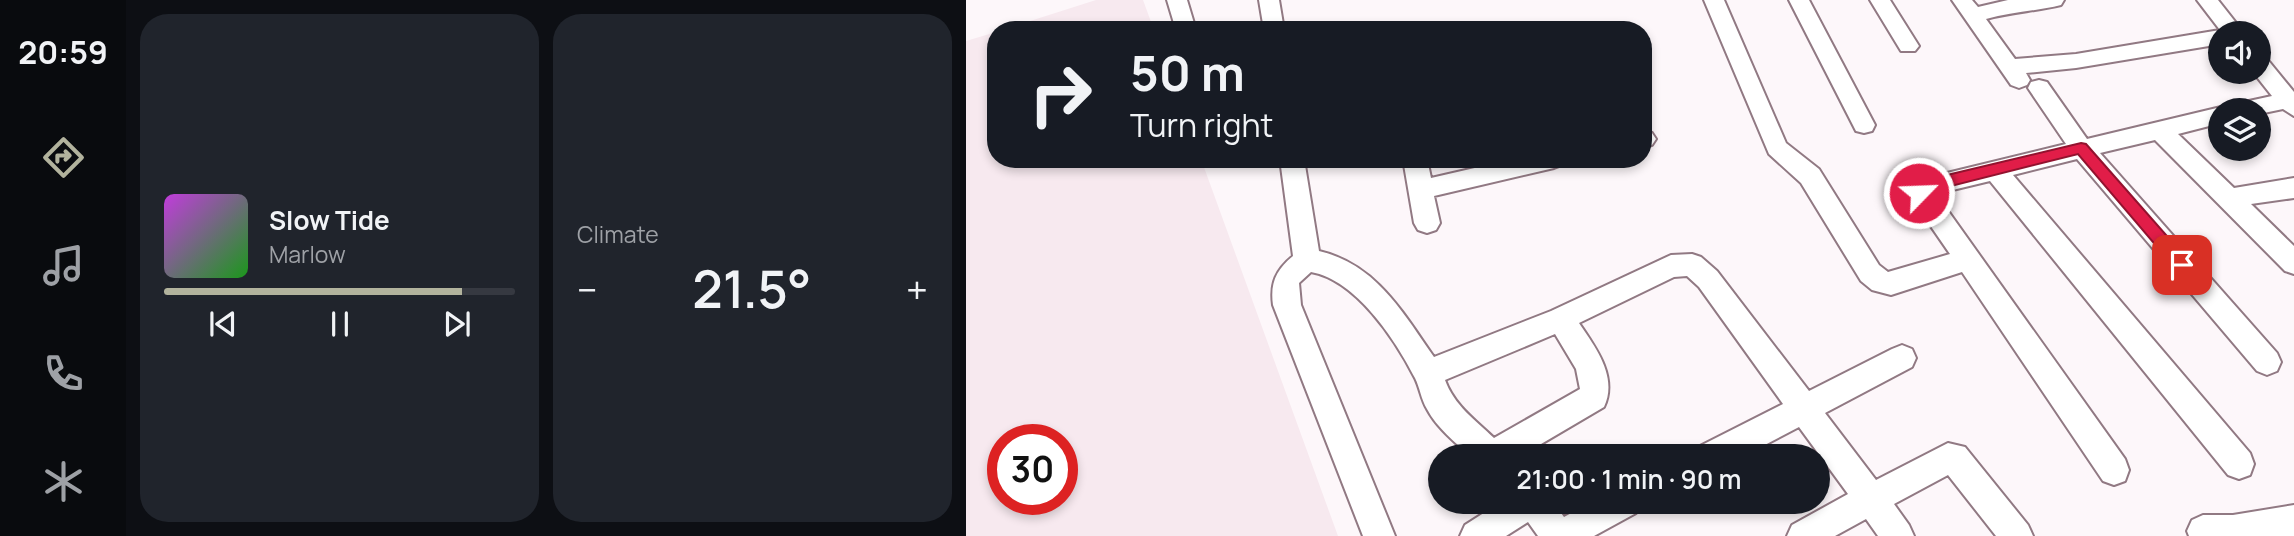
<!DOCTYPE html>
<meta charset="utf-8">
<style>
body{margin:0;font-family:Manrope,sans-serif;background:#20242c;color:#f1f3f6;height:100vh;display:flex;flex-direction:column;font-size:26px;white-space:nowrap}
*{box-sizing:border-box;margin:0}
p{font-size:23px;color:#9ea1a6}
.icon{flex:none;width:38px;height:38px;fill:none;stroke:currentColor;stroke-width:2;stroke-linecap:round;stroke-linejoin:round}
.map{position:relative;flex:1;overflow:hidden}
.sheet{display:flex;flex-direction:column;gap:14px;padding:14px;background:#0d0f14;width:840px}
.sheet>*{flex:none}
.guide{position:absolute;left:21px;top:21px;width:665px;height:147px;border-radius:28px;box-shadow:0 4px 10px #0003;background:#171b24;color:#f1f3f6;overflow:hidden}
.tools{position:absolute;left:1242px;top:21px;display:grid;gap:14px}
.tools a{display:grid;place-items:center;width:63px;height:63px;border-radius:50%;background:#171b24;box-shadow:0 4px 10px #0003;font-size:35px}
.speed{position:absolute;left:21px;top:424px;display:flex;gap:14px;font-size:35px;font-weight:700;text-align:center}
.speed>*{display:grid;place-content:center;width:91px;height:91px;border-radius:50%;background:#171b24;box-shadow:0 4px 10px #0003;line-height:1}
.speed .limit{border:10px solid #d22;background:#fff;color:#111}
.pin{position:absolute;display:grid;place-items:center;width:60px;height:60px;color:#fff;margin:-30px;border-radius:14px;box-shadow:0 4px 10px #0006}
.me{position:absolute;width:77px;margin:-38px;rotate:66deg;stroke-linejoin:round;filter:drop-shadow(0 0 5px #0008)}
.turn{display:flex;align-items:center;gap:24px;height:147px;padding:0 28px;font-size:32px}
.turn .icon{width:91px;height:91px;stroke-width:2.5}
.turn b{display:block;font-size:49px;line-height:60px}
.big{font-size:52px;font-weight:600;line-height:1.1}
.sheet .card{flex:1;display:flex;flex-direction:column;justify-content:center;gap:10px;min-width:0;padding:0 24px;border-radius:28px;background:#20242c}
.song{display:flex;align-items:center;gap:21px}
.cover{width:84px;height:84px;border-radius:10px;background:linear-gradient(135deg,hsl(290 70% 55%),hsl(120 70% 35%))}
.played{height:7px;border-radius:4px;background:linear-gradient(90deg,#b2b39d 85%,#363941 85%)}
.keys{display:flex;justify-content:space-around;direction:ltr}
.heat{display:flex;justify-content:space-between;align-items:center;font-size:38px;direction:ltr}
.sheet .tiles{flex:1;display:grid;gap:14px;grid-template-columns:repeat(2,1fr)}
.trip{position:absolute;left:462px;top:444px;width:402px;height:70px;border-radius:35px;background:#171b24;box-shadow:0 4px 10px #0003;font-weight:600;line-height:70px;text-align:center}
main{display:flex;flex:1;min-height:0}
.tab-bar{display:flex;flex-direction:column;width:126px;justify-content:space-around;align-items:center;background:#090b0e;color:#9ea1a6}
.tab-bar .icon{width:49px;height:49px}
.tab-bar .selected{color:#b2b39d}
.tab-bar b{font-size:32px;color:#f1f3f6}
.map>svg:first-child{display:block}
.built{fill:#f7e9ef;fill-rule:evenodd}
.lines{fill:none;stroke-linecap:round;stroke-linejoin:round}
.minor-casing{stroke:#917983;stroke-width:4}
.minor{fill:#fff;fill-rule:evenodd}
.route{fill:#e11d48;stroke:#92132f;stroke-width:2}
</style>
<main>
<nav class="tab-bar">
<b>20:59</b>
<svg class="icon selected" aria-label="directions" viewBox="0 0 24 24"><path d="M12 3l9 9-9 9-9-9zM9 14v-3h6M13 9l2 2-2 2"/></svg>
<svg class="icon" aria-label="music" viewBox="0 0 24 24"><path d="M9 18V5l10-2v13"/><circle cx="6" cy="18" r="3"/><circle cx="16" cy="16" r="3"/></svg>
<svg class="icon" aria-label="phone" viewBox="0 0 24 24"><path d="M5 4h4l2 5-3 2q2 4 5 5l2-3 5 2v4C11 20 4 13 5 4z"/></svg>
<svg class="icon" aria-label="climate" viewBox="0 0 24 24"><path d="M12 3v18M4 7l16 10M4 17L20 7"/></svg>
</nav>
<section class="sheet">
<div class="tiles">
<div class="card">
<div class="song"><i class="cover"></i><div><b>Slow Tide</b><p>Marlow</p></div></div>
<div class="played"></div>
<div class="keys"><svg class="icon" aria-label="previous" viewBox="0 0 24 24"><path d="M18 5L8 12l10 7zM5 5v14"/></svg><svg class="icon" aria-label="pause" viewBox="0 0 24 24"><path d="M8 5v14M16 5v14"/></svg><svg class="icon" aria-label="next" viewBox="0 0 24 24"><path d="M6 5l10 7-10 7zM19 5v14"/></svg></div>
</div>
<div class="card"><p>Climate</p>
<div class="heat"><a>−</a><b class="big">21.5°</b><a>+</a></div>
</div>
</div>
</section>
<div class="map">
<svg width="1328" height="536" viewBox="0 0 1328 536">
<rect width="100%" height="100%" fill="#fdf7fa"/>
<path class="built" d="M130 0H177L188 30H36Z
M30 32V159H235L372 536H0V41ZM37 439H96V499H37Z"/>
<g class="lines">
<g class="minor-casing">
<path id="minor" d="M201 0H221L230 30H210Z
M293 0H313L318 30H298Z
M738 0H758L820 143 853 169 913 265 922 272 984 254 944 196 941 189 944 182 1100 144 1062 88 1065 82 1073 80 1081 82 1121 139 1255 107 1263 109 1255 110V123L1212 134 1268 188 1328 178V198L1285 204 1328 246V274L1319 271 1189 140 1134 153 1311 353 1315 362 1311 371 1301 375 1291 371 1111 159 1047 175 1284 453 1288 464 1284 475 1273 479 1262 475 1024 181 970 194 1159 459 1163 470 1159 481 1148 485 1137 481 996 272 925 295 906 290 895 281 835 183 803 154Z
M823 0H843L909 125 906 131 898 133 890 131Z
M904 0H924L953 46 949 51H935Z
M986 0H1006L1012 7 1042 0H1098L1095 5C1071 11 1045 12 1020 19L1049 59 1110 54 1254 30 1231 0H1252L1278 33H1255V44L1110 68 1060 73 1064 80 1061 85 1053 88 1045 85Z
M1293 57 1301 59 1328 92V116L1317 109 1293 114V110H1266L1269 104 1306 96 1287 72H1293Z
M677 130 686 133 690 139 686 145 678 148Z
M314 159H338L353 251C410 264 437 313 468 357L585 311 705 255 726 254 735 257 751 271 843 391 926 349 936 345 946 349 950 358 946 367 859 413 910 480 982 443 999 447 1062 525 1067 536H1030L982 475 928 504 943 525 948 536H912L900 519 869 536H821L826 525 882 494 833 427 776 457H730L734 446 817 404 733 287 721 276 708 277 613 323C630 348 652 377 638 407L553 457H505C489 442 471 428 461 409 455 399 454 388 449 378 429 339 390 280 345 272L333 283 335 305 429 536H397L307 305C304 283 310 270 327 256ZM589 334 610 369 614 389 528 438C509 420 488 405 479 380Z
M437 159H461L465 178 548 159H600L596 165 588 168 468 196 474 223 470 230 461 233 452 230 448 223Z
M535 502H587L598 517 626 502H675L670 513 628 536H572L562 522 540 536H494L499 525Z
M1328 505V536H1223L1221 531 1226 520 1237 515H1267Z"/>
</g>
<use href="#minor" class="minor"/>
</g>
<path class="route" d="M1115 143 1120 144 1222 260 1224 265 1222 269H1210L1112 154 961 192 958 197 953 199 946 193 948 185 956 181Z"/>
</svg>
<div class="tools">
<a><svg class="icon" aria-label="sound" viewBox="0 0 24 24"><path d="M4 9h4l5-4v14l-5-4H4zM17 9q2 3 0 6"/></svg></a>
<a><svg class="icon" aria-label="layers" viewBox="0 0 24 24"><path d="M12 4l9 5-9 5-9-5zM3 14l9 5 9-5"/></svg></a>
</div>
<div class="speed"><div class="limit">30</div></div>
<div class="pin" style="left:1216px;top:265px;background:#d93025"><svg class="icon" aria-label="arrive" viewBox="0 0 24 24"><path d="M6 21V4h12l-3 4 3 4H6"/></svg></div>
<svg class="me" style="left:953px;top:193px" viewBox="-20 -20 40 40"><circle r="17" fill="#e11d48" stroke="#fff" stroke-width="3"/><path d="M0-11L8 9 0 5-8 9z" fill="#fff"/></svg>
<div class="trip">21:00 · 1 min · 90 m</div>
<div class="guide">
<div class="turn"><svg class="icon" aria-label="right" viewBox="0 0 24 24"><path d="M7 20v-9h11M14 6l5 5-5 5"/></svg><div><b>50 m</b>Turn right</div></div>
</div>
</div>
</main>
